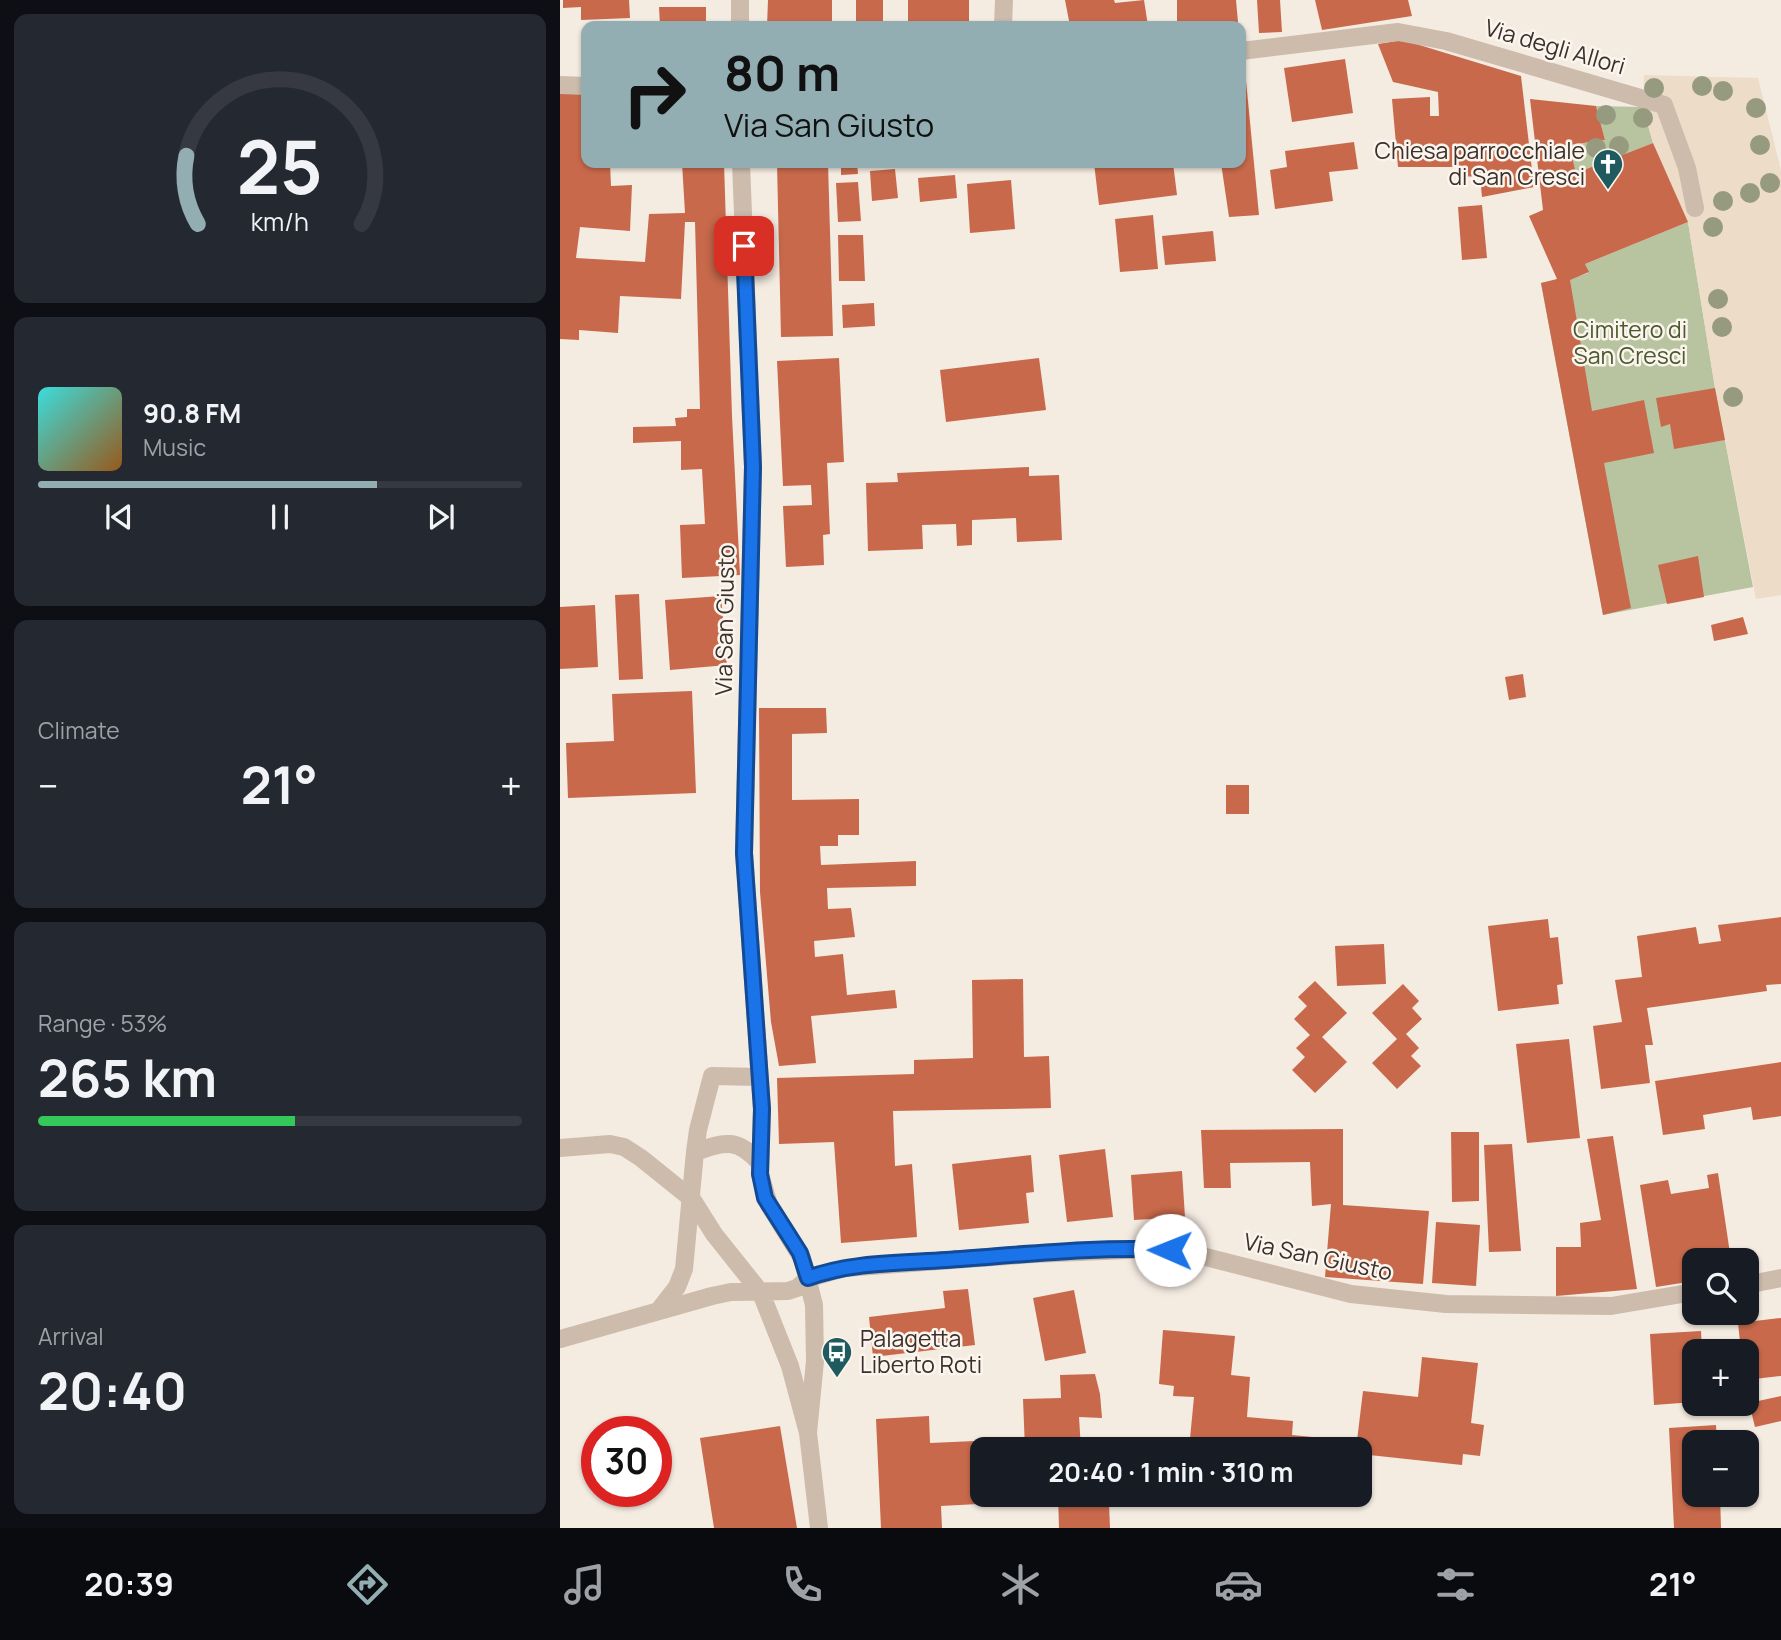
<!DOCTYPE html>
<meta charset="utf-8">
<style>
body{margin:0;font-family:Manrope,sans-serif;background:#242831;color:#f1f3f6;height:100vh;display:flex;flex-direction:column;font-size:26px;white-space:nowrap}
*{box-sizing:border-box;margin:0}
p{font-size:23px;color:#9ea1a6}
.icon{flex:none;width:38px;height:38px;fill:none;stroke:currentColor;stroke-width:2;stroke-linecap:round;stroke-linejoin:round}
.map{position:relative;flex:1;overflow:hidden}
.panel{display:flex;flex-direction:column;gap:14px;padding:14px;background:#0d0f14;width:560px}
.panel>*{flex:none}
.top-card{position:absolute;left:21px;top:21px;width:665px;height:147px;border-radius:14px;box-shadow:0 2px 5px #0004;background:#92aeb2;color:#111;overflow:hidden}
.fabs{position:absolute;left:1122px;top:1248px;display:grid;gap:14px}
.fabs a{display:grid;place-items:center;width:77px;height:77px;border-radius:14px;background:#171b24;box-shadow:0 2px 5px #0004;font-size:35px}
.speed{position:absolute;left:21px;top:1416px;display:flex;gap:14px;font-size:35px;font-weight:700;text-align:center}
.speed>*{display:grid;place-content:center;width:91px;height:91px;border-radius:50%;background:#171b24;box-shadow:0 2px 5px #0004;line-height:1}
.speed .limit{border:10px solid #d22;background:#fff;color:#111}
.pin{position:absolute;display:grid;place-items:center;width:60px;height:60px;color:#fff;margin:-30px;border-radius:14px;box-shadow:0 4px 10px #0006}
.me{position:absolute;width:77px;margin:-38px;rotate:271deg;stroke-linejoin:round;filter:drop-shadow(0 0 5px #0008)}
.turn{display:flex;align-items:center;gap:24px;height:147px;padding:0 28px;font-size:32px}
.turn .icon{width:91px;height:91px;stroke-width:2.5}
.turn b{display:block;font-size:49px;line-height:60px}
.big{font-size:52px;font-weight:700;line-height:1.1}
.panel .card{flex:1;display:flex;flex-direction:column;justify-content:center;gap:10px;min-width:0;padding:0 24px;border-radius:14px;background:#242831}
.panel .dial{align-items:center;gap:0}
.dial svg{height:182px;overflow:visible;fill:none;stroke:#363941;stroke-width:7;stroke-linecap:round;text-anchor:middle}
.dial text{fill:#f1f3f6;stroke:none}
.song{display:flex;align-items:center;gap:21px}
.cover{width:84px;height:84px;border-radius:10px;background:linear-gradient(135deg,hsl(180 70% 55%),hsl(30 70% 35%))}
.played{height:7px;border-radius:4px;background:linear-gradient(90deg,#92aeb2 70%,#363941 70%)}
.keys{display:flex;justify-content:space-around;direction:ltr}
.heat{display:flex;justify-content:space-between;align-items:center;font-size:38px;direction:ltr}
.charge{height:10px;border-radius:5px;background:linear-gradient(90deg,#34c759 53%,#363941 0)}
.trip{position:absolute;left:410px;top:1437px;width:402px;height:70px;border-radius:14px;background:#171b24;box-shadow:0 2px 5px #0004;font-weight:700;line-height:70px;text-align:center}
.tab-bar{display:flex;height:112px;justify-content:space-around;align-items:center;background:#090b0e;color:#9ea1a6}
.tab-bar .icon{width:49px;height:49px}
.tab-bar .active{color:#92aeb2}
.tab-bar b{font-size:32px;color:#f1f3f6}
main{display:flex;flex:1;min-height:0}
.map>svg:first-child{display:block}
.green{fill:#b8c4a0}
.plaza{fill:#ecdcc8}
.building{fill:#c8694b}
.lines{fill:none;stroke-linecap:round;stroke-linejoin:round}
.minor{stroke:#cdbbac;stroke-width:18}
.tree{fill:#969b7f}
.route-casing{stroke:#114b97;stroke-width:18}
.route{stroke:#1a73e8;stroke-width:12}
.labels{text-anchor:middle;stroke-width:5;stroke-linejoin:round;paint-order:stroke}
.street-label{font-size:23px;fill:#3b302b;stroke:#fbf5ee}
.poi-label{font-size:23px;fill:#3b302b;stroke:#fbf5ee;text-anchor:end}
.park-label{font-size:23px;fill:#4a5a2e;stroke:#fbf5ee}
</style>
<main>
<section class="panel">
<div class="card dial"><svg viewBox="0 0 100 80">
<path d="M14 69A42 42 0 1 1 86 69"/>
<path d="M14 69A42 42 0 0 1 9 39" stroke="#92aeb2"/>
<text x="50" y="56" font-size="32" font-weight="700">25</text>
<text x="50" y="72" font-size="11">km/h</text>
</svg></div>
<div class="card">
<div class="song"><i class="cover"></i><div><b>90.8 FM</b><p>Music</p></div></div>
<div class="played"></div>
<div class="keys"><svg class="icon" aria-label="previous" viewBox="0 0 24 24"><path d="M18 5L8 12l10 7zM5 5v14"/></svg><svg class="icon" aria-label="pause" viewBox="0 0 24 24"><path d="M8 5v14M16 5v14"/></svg><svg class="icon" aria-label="next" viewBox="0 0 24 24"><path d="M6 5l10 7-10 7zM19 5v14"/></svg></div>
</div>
<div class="card"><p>Climate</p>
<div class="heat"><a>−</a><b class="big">21°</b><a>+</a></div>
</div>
<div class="card"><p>Range · 53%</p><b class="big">265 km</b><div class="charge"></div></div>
<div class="card"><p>Arrival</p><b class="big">20:40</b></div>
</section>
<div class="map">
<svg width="1221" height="1528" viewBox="0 0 1221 1528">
<rect width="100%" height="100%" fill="#f4ebe1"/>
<path class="green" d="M1036 106 1083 107 1093 143 1016 173 1009 145 1045 140Z
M1128 222 1155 388 1193 587 1043 615 981 283C999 279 1011 280 1028 273L1025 264Z"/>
<path class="plaza" d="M1084 75 1198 78 1221 170V595L1196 599 1155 388 1128 222 1093 143 1083 107Z"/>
<path class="building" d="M3 0H69L70 18 21 20V7L3 8Z
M208 0H272V26H207Z
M296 0H323V26H296Z
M348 0H409V26H348Z
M505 0H554L555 3 584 0 588 26H510Z
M617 0H676L678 22 644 26H617Z
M697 0H720L722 32 699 33Z
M755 0H848L852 16 762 30Z
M99 7H146V26H100Z
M843 40 961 76 974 187 922 197 920 176 898 177 897 167H838L832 99 870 97V116H879L878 92 833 82 818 44Z
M785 59 793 113 732 122 724 68Z
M684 60 699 215 669 217 661 163H681V61Z
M0 93 26 94V163H50L51 186 72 185 70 231 20 227 16 258 85 262 89 214 125 213 122 163H164L172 416 180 575 122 578 120 525 145 524 142 469 121 470V441L73 443V427L116 426 115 418 127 417V409H140L135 222H125L121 299 60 296 58 333 19 330V340L0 339Z
M970 99 1036 106 1045 140 1009 145 1016 173 1093 143 1128 222 1025 264 1029 272 1010 280 1032 411 1084 400 1094 453 1044 463 1071 608 1043 615 981 283 997 279 969 216 983 210Z
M794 142 798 169 769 172 773 201 715 209 710 170 727 167 725 151Z
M217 163H268L273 336 221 337Z
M281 163H297L298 174 281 175Z
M534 163H613L617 195 539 205Z
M335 169 338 198 312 201 310 171Z
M395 175 397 198 360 202 358 178Z
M451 180 455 229 410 233 407 184Z
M298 182 301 221 278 222 276 183Z
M922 205 927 258 902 260 898 207Z
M593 215 598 269 560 272 555 219Z
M653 231 656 261 605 265 602 236Z
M278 235H303L305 281H279Z
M314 303 315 326 283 328 282 305Z
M279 358 284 462 267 463 270 534 263 535 264 565 226 567 223 506 252 505 251 485 223 486 217 361Z
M479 358 486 410 386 422 380 370Z
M1155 388 1165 440 1114 449 1110 424 1101 427 1096 398Z
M469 467V476L499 475 502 540 457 542 456 518 412 520V545L397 546 396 524 362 525 363 549 308 551 306 483 338 482 337 473Z
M1138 556 1144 597 1107 604 1098 565Z
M79 594 83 679 59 680 55 595Z
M161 596 167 665 110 670 105 600Z
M35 605 38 667 0 669V607Z
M1183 617 1188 634 1154 641 1151 625Z
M963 674 966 697 949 700 945 677Z
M132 691 136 793 8 798 6 743 54 741 52 694Z
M199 708H266L267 733 232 734V800L299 799V835H278V846H260L261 865 356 861V886L267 888 268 909 291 908 295 937 254 941 255 957 283 954 287 995 335 990 337 1008 251 1016 256 1063 219 1066 211 1022 200 892Z
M666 785H689V814H666Z
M1221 917V984L1206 985 1207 991 1087 1008 1093 1045H1085L1090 1083 1041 1089 1033 1026 1062 1022 1055 980 1082 977 1077 936 1136 927 1139 944 1161 941 1158 925Z
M988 919 990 938 998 937 1003 984 997 985 999 1004 938 1011 928 926Z
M824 944 826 984 777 986 775 946Z
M463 979 464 1057 489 1056 491 1108 333 1111 335 1166 352 1164 357 1237 281 1243 274 1142 219 1144 217 1078 354 1074V1060L413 1058 412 980Z
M755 981 787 1013 762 1037 787 1062 755 1093 732 1070 745 1057 736 1048 750 1035 734 1019 747 1006 738 997Z
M843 984 859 1001 852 1008 862 1019 846 1034 859 1048 851 1056 861 1066 837 1089 812 1063 837 1039 812 1013Z
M1009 1039 1020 1138 967 1143 956 1044Z
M1221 1062V1116L1193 1120 1191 1107 1143 1115 1145 1129 1103 1135 1095 1081Z
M783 1129V1205L869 1211 863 1284 765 1277 771 1204 752 1206 750 1162 670 1163 671 1188H644L641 1130Z
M891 1132H919V1201L892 1202Z
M1053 1136 1077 1289 996 1296V1247H1021L1020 1223 1041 1220 1027 1139Z
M952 1144 961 1251 929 1252 924 1145Z
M545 1149 553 1217 507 1222 499 1155Z
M471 1155 474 1192 466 1193 469 1223 399 1230 392 1164Z
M622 1171 625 1217 574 1220 571 1175Z
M1158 1173 1171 1260H1134V1281L1096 1287 1080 1185 1108 1180 1111 1194 1149 1188 1147 1175Z
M876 1222 920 1225 916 1286 872 1283Z
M408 1289 415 1345 313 1357 309 1317 385 1308 383 1291Z
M514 1290 526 1353 485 1361 473 1298Z
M1221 1318V1376L1186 1380V1351H1181L1178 1323Z
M603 1330 675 1336 671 1375 690 1377 687 1417 733 1421 732 1435 752 1437 751 1449H629L634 1397 613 1396 614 1386 599 1384Z
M1141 1331 1142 1351H1134V1402L1094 1405 1090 1334Z
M862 1357 918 1363 911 1423 924 1425 920 1456 903 1454 902 1465 800 1454V1449H796L803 1391 858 1397Z
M535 1374 540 1394 542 1418 519 1417 521 1449H465L463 1399 501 1398 500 1375Z
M1221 1396V1421L1195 1427 1189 1403Z
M369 1416 370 1443 415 1441 418 1504 381 1506 382 1528H321L316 1419Z
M1156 1425 1157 1442H1134V1494H1160L1161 1528H1114L1109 1428Z
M220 1426 237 1528H154L140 1438Z
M498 1494H537V1504L549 1503 550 1528H499Z
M701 1494H747L746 1500 701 1496Z"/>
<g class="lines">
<path class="minor" d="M180 26V0
M443 26 444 0
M681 51 838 32 886 41 1104 105 1127 168 1135 208
M0 85 26 86
M181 163 193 467 184 853 202 1109 200 1174 209 1205 242 1258 254 1305 255 1361 248 1433
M0 1148 50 1144 64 1147 81 1158 132 1199 154 1234 201 1293 230 1366 248 1433 259 1528
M135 1152 138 1130 152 1076 200 1077
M1186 1285 1221 1278
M99 1310 117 1287 124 1269 135 1152C164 1142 177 1137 200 1163
M0 1339 152 1296 171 1292 228 1291 237 1288 249 1278 284 1268 473 1254 592 1249 626 1252 791 1294 886 1304 1051 1306 1134 1292"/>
</g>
<g class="tree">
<circle cx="1142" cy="86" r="10"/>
<circle cx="1094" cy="88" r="10"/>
<circle cx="1163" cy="91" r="10"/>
<circle cx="1196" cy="108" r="10"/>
<circle cx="1046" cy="115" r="10"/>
<circle cx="1083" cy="118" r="10"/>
<circle cx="1200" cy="145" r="10"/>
<circle cx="1059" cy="146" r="10"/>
<circle cx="1036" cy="148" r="10"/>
<circle cx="1210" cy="183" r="10"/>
<circle cx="1190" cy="193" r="10"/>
<circle cx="1163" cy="201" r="10"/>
<circle cx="1153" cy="227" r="10"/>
<circle cx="1158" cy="299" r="10"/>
<circle cx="1162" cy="327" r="10"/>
<circle cx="1173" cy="397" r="10"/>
</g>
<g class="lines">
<g class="route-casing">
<path id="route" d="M184 246 193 467 184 853 202 1109 200 1174 205 1198 240 1253 248 1278C291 1262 340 1263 386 1260 459 1255 537 1246 610 1250"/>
</g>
<use href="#route" class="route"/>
</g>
<defs>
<g id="church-pin" transform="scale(1.575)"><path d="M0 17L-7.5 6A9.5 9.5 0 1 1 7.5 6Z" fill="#1f5a5e" stroke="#fbf5ee"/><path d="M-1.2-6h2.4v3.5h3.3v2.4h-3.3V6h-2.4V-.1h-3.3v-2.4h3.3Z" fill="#fff"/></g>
<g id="bus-pin" transform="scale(1.575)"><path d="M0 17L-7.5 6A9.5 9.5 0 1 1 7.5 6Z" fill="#1f5a5e" stroke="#fbf5ee"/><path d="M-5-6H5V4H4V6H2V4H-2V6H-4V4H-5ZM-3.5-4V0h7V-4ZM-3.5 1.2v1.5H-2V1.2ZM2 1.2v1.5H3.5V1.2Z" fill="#fff"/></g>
</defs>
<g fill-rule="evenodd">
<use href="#church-pin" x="1048" y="164"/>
<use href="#bus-pin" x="277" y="1352"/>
</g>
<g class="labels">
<g class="street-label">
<text transform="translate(995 47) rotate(16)" y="8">Via degli Allori</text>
<text transform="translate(165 620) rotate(-89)" y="8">Via San Giusto</text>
<text transform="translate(758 1257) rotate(12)" y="8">Via San Giusto</text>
</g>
<g class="poi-label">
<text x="1025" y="159">Chiesa parrocchiale<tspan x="1025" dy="26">di San Cresci</tspan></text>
<text x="300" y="1347" text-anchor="start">Palagetta<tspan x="300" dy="26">Liberto Roti</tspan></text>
</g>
<g class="park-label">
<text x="1070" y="338">Cimitero di<tspan x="1070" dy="26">San Cresci</tspan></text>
</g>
</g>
</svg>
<div class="fabs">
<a><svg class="icon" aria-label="search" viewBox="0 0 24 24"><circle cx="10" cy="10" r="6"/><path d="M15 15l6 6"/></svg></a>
<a>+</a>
<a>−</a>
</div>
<div class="speed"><div class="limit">30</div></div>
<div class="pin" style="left:184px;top:246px;background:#d93025"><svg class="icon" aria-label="arrive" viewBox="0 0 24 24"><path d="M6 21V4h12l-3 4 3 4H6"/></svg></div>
<svg class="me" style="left:610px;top:1250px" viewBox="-20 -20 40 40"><circle r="19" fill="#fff"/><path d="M0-13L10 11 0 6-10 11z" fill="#1a73e8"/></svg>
<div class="trip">20:40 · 1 min · 310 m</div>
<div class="top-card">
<div class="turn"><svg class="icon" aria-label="right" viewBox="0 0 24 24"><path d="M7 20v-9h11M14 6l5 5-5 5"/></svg><div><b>80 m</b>Via San Giusto</div></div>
</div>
</div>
</main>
<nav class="tab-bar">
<b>20:39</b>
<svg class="icon active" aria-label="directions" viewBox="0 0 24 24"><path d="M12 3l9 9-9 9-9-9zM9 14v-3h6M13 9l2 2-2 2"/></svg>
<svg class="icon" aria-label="music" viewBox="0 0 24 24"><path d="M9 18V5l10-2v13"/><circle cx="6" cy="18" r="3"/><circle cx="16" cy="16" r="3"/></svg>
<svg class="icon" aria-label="phone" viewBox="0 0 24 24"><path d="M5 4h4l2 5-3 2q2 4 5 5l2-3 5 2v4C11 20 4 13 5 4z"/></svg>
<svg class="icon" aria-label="climate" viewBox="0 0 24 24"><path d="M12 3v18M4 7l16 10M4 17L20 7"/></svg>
<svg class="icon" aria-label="car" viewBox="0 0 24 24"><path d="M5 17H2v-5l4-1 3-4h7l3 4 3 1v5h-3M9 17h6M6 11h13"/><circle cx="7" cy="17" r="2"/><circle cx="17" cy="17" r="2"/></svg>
<svg class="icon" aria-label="filters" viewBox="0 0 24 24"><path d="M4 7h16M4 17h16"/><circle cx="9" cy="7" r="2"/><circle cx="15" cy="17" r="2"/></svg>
<b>21°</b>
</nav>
